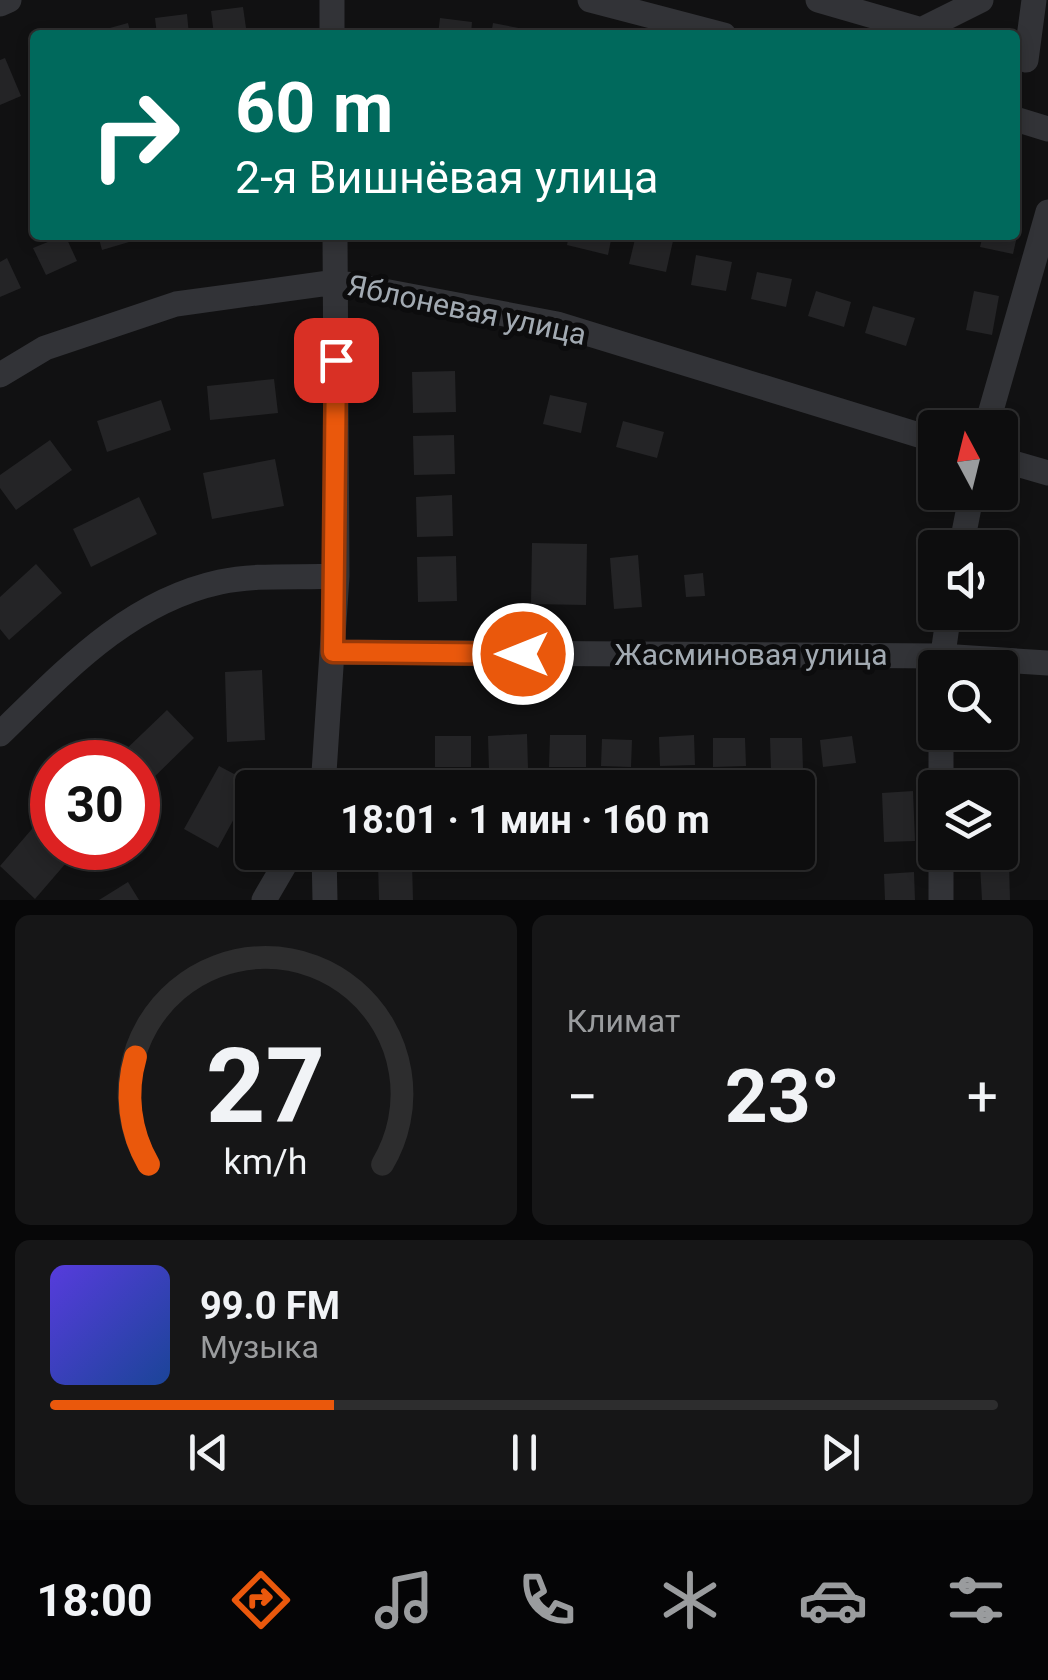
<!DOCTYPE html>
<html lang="ru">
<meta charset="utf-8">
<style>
body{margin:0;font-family:Roboto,sans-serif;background:#161617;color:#f1f3f6;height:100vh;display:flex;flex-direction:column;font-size:38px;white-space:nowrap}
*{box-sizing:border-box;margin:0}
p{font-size:32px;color:#9a9c9e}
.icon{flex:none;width:55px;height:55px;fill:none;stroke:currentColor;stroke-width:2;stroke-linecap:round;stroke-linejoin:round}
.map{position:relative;height:900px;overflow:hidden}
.drawer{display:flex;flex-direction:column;gap:15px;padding:15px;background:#070708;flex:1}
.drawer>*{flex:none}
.guide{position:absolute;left:30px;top:30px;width:990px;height:210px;border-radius:10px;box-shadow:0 5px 15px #0003,0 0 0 2px #2d2d2e;background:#00695c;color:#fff;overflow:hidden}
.needle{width:65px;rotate:353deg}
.buttons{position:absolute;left:918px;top:410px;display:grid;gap:20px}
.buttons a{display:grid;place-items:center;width:100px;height:100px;border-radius:10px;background:#0d0d0e;box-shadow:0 5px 15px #0003,0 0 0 2px #2d2d2e;font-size:50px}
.speed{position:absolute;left:30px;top:740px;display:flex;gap:20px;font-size:50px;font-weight:700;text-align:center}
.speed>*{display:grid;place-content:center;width:130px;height:130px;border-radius:50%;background:#0d0d0e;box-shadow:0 5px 15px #0003,0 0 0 2px #2d2d2e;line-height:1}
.speed .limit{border:15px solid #d22;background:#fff;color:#111}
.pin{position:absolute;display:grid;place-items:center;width:85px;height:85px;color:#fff;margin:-42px;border-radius:20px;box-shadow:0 5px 15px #0006}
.me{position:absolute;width:110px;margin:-55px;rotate:270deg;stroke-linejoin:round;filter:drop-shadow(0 0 8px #0008)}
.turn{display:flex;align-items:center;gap:35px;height:210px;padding:0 40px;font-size:45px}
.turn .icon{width:130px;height:130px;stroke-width:2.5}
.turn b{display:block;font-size:70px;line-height:85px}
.big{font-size:75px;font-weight:700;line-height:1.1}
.drawer .tile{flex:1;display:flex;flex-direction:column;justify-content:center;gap:15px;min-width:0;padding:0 35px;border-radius:15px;background:#161617}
.drawer .dial{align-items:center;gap:0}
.dial svg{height:260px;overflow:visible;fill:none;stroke:#2d2d2e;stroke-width:7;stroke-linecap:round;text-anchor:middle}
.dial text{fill:#f1f3f6;stroke:none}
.song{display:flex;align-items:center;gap:30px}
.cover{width:120px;height:120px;border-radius:15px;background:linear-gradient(135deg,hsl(250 70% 55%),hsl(220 70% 35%))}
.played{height:10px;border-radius:5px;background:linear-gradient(90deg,#ea580c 30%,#2d2d2e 30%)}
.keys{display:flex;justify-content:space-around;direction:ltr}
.heat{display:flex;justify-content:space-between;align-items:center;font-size:55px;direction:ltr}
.drawer .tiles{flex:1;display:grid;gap:15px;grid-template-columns:1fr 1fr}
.tile:last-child{grid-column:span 2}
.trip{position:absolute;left:235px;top:770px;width:580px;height:100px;border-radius:10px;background:#0d0d0e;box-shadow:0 5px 15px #0003,0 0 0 2px #2d2d2e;font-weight:700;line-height:100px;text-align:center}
.tabs{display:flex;height:160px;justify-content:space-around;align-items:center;background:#050506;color:#9a9c9e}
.tabs .icon{width:70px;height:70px}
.tabs .on{color:#ea580c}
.tabs b{font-size:45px;color:#f1f3f6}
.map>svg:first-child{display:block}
.building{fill:#242426}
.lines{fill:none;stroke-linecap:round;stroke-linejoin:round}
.minor{stroke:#323337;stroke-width:25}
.route-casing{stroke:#983908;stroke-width:25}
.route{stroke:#ea580c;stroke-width:18}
.labels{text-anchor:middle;stroke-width:10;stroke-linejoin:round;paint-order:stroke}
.street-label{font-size:30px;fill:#a2aab2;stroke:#0c0c0d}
</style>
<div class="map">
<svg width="1048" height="900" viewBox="0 0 1048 900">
<rect width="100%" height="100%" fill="#111112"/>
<path class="building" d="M243 7 247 35H214L211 11Z
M187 14 189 35H157L155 18Z
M440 18 472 22 471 35H438Z
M128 23 131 35H88V34Z
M493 23 534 31 533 35H491Z
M5 58 21 96 0 105V60Z
M1015 213 1022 214 1013 254 980 247 983 235H1015Z
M65 235 77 261 46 275 33 248Z
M98 235H127L129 242 102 250Z
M569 235H612L608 255 567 245Z
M636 235 673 241 666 272 629 264Z
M696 255 732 262 726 291 691 285Z
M7 258 21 288 0 297V262Z
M757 272 792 279 786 307 751 299Z
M816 291 851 302 844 327 808 316Z
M974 291 999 296 992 335 966 330Z
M873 306 915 318 906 346 865 333Z
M455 371 456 412 413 413 412 372Z
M274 379 278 413 210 420 207 386Z
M550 395 587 403 581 433 543 424Z
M161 400 171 430 107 452 97 421Z
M623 421 664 432 657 458 616 447Z
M454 435 455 474 414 475 413 436Z
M50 440 72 470 16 510 0 488V475Z
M275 459 284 506 212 519 203 473Z
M452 495 453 536 417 537 416 497Z
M139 497 157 534 91 567 73 529Z
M532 543 587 544 586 605 531 604Z
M638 555 642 607 614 609 610 558Z
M456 556 457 601 418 602 417 557Z
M36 564 62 593 9 640 0 629V597Z
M703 573 705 596 686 597 684 575Z
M262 670 265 740 227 742 225 672Z
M167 710 194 738 145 786 138 778V762H123L118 757Z
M527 734 528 768 489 770 488 736Z
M550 735H586V767H549Z
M694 735 695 765 660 766 659 737Z
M435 736H471V767H435Z
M852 736 856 763 823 767 820 740Z
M713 738H745L746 766 713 767Z
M770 738H802L803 769 771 770Z
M602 739 632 740 631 767 601 766Z
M219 766 253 784 218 848 184 829Z
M1009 785 1011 830 1000 831V786Z
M913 791 915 841 884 842 882 793Z
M44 815 52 823V848H79L35 899 0 866Z
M412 862 413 900H379L378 863Z
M1009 864 1010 900H982L980 865Z
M914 872 915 900H885L884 874Z
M128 882 139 900H99Z"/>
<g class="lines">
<path class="minor" d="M590 0 724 35
M818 0 939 35
M0 4 9 0
M921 30 981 0
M332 35V0
M1026 60 1034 0
M1015 119 1048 129
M0 375 45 348 176 304 336 282 557 324 935 440
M986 428 1048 212
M1000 459 1048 473
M961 548 972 492
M333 652 941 656 1048 663
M941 668 949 612
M0 734C65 671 128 602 220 582 257 574 299 578 337 576
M323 788 337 576 335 235
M941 788V732
M324 852 325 900
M264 900 292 852
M941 900V852"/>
</g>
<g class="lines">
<g class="route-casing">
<path id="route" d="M336 360 333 652 523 654"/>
</g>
<use href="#route" class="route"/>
</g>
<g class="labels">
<g class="street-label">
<text transform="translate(467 310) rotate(12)" y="10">Яблоневая улица</text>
<text x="751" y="665">Жасминовая улица</text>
</g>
</g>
</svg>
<div class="buttons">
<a><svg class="needle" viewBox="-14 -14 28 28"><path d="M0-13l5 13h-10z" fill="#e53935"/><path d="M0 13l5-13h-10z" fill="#9a9c9e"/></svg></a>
<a><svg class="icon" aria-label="sound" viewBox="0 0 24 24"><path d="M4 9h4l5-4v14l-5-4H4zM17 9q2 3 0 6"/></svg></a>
<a><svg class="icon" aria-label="search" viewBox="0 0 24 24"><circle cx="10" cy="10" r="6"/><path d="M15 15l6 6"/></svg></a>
<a><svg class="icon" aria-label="layers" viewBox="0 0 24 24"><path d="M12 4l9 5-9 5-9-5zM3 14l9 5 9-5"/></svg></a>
</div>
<div class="speed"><div class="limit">30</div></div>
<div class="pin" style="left:336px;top:360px;background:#d93025"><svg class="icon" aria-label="arrive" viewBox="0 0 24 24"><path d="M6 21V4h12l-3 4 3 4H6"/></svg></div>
<svg class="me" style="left:523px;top:654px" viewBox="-20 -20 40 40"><circle r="17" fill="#ea580c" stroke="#fff" stroke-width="3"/><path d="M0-11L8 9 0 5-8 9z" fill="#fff"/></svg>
<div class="trip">18:01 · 1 мин · 160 m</div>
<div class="guide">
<div class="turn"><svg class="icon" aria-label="right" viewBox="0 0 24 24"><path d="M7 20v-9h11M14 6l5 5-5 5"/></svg><div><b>60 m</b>2-я Вишнёвая улица</div></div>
</div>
</div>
<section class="drawer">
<div class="tiles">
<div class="tile dial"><svg viewBox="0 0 100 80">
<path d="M14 69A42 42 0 1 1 86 69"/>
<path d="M14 69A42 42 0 0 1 10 36" stroke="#ea580c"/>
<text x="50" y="56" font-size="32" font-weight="700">27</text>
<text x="50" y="72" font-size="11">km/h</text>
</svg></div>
<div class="tile"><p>Климат</p>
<div class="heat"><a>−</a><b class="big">23°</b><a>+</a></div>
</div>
<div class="tile">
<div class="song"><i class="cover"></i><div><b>99.0 FM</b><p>Музыка</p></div></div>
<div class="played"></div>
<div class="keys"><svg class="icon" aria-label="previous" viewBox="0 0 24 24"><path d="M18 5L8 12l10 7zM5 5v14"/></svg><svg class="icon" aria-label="pause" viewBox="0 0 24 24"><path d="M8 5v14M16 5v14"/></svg><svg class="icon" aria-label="next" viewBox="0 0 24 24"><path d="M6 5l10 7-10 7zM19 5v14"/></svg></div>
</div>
</div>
</section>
<nav class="tabs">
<b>18:00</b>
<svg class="icon on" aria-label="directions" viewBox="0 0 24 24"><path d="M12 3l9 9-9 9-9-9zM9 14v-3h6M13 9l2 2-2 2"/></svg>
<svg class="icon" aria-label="music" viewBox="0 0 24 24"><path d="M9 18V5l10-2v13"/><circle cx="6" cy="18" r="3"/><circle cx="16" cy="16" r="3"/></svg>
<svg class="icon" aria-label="phone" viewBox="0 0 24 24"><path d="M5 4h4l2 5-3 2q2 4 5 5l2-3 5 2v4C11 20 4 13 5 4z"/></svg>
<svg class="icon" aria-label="climate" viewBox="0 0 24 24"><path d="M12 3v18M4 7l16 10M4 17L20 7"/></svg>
<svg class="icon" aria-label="car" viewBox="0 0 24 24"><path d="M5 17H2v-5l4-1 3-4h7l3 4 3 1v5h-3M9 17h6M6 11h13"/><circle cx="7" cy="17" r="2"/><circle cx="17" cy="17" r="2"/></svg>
<svg class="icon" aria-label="filters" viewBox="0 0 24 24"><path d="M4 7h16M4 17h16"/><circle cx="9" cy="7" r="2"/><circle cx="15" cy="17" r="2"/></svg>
</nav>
